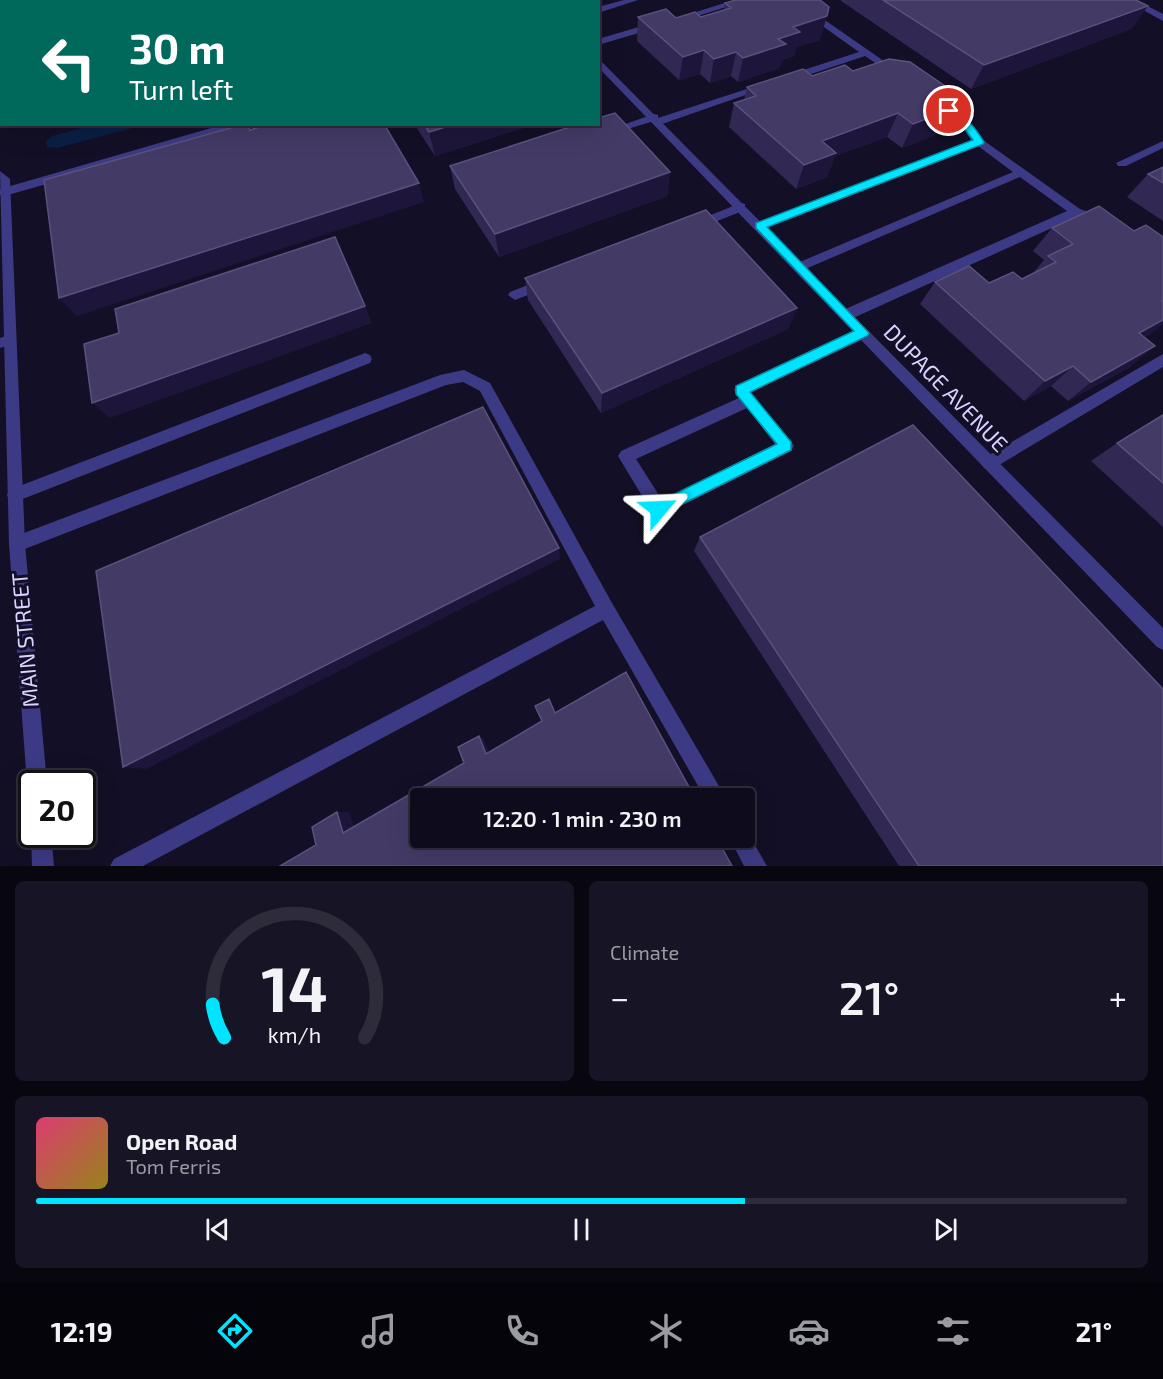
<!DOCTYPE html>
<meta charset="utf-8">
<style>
body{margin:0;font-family:"Exo 2",sans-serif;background:#171425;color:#f1f3f6;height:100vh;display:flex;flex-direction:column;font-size:22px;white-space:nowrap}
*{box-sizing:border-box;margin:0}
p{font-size:20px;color:#9b9ba3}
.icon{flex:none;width:33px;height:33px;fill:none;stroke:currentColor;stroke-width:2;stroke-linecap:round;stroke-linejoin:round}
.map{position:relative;height:866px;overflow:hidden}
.drawer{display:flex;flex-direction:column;gap:15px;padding:15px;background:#08060f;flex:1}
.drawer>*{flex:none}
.guide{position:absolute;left:0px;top:0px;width:600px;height:126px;box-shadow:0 6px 24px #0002,0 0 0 2px #2e2b3b;background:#00695c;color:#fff;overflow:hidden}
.speed{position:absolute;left:18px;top:770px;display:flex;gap:12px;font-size:30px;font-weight:700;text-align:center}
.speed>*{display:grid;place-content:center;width:78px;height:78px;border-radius:50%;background:#0e0b1c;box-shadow:0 6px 24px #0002,0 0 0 2px #2e2b3b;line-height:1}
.speed .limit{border:3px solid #111;border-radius:9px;background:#fff;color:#111}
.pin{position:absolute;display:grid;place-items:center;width:51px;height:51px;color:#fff;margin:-26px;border:3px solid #fff;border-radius:50%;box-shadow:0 2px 6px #0007}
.me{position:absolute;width:66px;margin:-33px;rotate:64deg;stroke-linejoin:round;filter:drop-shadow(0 0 4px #0008)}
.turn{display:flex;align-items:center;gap:21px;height:126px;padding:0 30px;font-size:27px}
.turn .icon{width:78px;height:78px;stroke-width:2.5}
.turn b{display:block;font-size:42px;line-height:51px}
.big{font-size:45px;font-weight:600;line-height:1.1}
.drawer .tile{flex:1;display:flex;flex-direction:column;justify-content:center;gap:9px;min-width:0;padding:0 21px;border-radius:9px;background:#171425}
.drawer .dial{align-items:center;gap:0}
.dial svg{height:156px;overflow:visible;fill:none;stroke:#2e2b3b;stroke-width:7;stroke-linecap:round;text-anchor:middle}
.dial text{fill:#f1f3f6;stroke:none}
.song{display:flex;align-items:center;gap:18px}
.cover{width:72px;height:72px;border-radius:9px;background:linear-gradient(135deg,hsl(340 70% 55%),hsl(50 70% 35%))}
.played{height:6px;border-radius:3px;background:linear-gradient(90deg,#00e5ff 65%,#2e2b3b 65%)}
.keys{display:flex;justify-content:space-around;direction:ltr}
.heat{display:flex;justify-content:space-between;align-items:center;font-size:33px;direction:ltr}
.drawer .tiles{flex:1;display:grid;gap:15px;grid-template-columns:1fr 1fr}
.tile:last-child{grid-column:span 2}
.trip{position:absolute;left:410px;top:788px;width:345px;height:60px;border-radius:6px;background:#0e0b1c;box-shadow:0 6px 24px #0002,0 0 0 2px #2e2b3b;font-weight:600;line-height:60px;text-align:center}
.tabs{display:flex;height:96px;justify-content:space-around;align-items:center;background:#06040b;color:#9b9ba3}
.tabs .icon{width:42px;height:42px}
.tabs .on{color:#00e5ff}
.tabs b{font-size:27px;color:#f1f3f6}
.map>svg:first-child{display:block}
.water{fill:#0a1f44}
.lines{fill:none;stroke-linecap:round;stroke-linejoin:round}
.service{fill:#3d3a85;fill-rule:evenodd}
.minor{fill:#3d3a85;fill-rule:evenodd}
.wall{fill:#312854}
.shaded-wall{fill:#1d163a}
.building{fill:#433a66;stroke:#5a527e;stroke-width:1.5}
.route{fill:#00e5ff;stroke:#0095a6;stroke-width:1.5}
.labels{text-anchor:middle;stroke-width:6;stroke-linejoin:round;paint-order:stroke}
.street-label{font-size:22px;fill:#d9d4ff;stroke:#130f26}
</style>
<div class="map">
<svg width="1163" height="866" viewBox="0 0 1163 866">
<rect width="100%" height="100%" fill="#130f26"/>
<path class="water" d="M96 124 144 125 57 148 47 147 46 141 52 136Z"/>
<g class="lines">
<path class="service" d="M624 0H638L598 13V7Z
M734 0H748L682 21 674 19Z
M786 0H796L901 73 893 75 865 56 793 80H785V76L859 52Z
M656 22 659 23V27L598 45V39Z
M2 27V33L0 34V28Z
M759 85 768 87 662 124H654V121L608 135 603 132 654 114 658 115V118Z
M937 100 968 120 983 140 1080 209 1105 218 1107 221 1101 225 1076 217 851 319H841L839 315 841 311 1067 211 1020 177 803 270H795V264L1013 172 978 146 764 229H756V223L972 141 960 124 933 105 932 103Z
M225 124H236L231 131 8 195H0V189Z
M1163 141V148L1126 166H1118L1116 163Z
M741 203 745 204V210L697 229 691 225 693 222Z
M546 278 552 283 551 286 515 300 508 295 510 292Z
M863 328 870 333 868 337 751 392 791 441 794 446 791 451 665 514 659 516 653 514 621 461 618 456 621 451 739 398 734 390 736 386ZM747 408 775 444 662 500 636 459Z
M9 335 16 340 14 344 0 348V338Z
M365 353 370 355 372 359 370 363 15 502 9 500 7 495 9 490Z
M1163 354V367L994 468 989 470 984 468 981 463 984 458Z
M464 370 490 383 612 603 726 798H705L603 620 143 866H110L114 859 595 606 480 391 463 382 446 385 17 552 11 550 9 544 11 538 440 375Z
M744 829 746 830 767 866H744L729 837H744Z"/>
<path class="minor" d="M535 0H543L544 2H535Z
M1125 0H1136L1163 14V21Z
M598 58 1163 628V650L1157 647 598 67Z
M0 171 10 179 25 544 47 783H32V791L27 783 9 544Z
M32 832V834H51L54 866H32L31 834Z"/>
</g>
<path class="wall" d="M841 0H1136L1148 6 1131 29 971 89 841 1Z
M725 3 820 40 796 47 794 56 782 60 779 68 738 82 731 76 710 83 700 74 679 80 637 41 638 17 676 18 701 17 724 10Z
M853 71 945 86 940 95 945 131 902 148 887 137 835 156 827 177 796 189 729 127 734 103 744 100 747 87 812 76Z
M414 124H535L435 156Z
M450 166 670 172 667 196 499 257 455 189Z
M1163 167V221L1127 197 1148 174Z
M1099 206 1151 334 1144 337 1130 367 1068 401 1051 386 1024 401 920 304 935 282 989 283 1022 279 1033 273 1044 260 1033 251 1052 228Z
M525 278 797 308 788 329 601 413 528 300Z
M1163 415V527L1091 461 1117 443Z
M700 537 1163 866H899L694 551Z"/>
<path class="shaded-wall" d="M334 0H350L345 2H335Z
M1148 6 1131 29 971 89 984 65Z
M827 16 820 40 796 47 794 56 782 60 779 68 738 82 743 58 778 39 793 27Z
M704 50 700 74 679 80 683 57Z
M736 52 731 76 710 83 714 59Z
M945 86 933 110V90Z
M958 107 945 131 902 148 913 124Z
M898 113 887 137 835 156 827 177 796 189 804 165 822 141Z
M455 124H535L435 156 429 132Z
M670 172 667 196 499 257 495 234Z
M419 183 424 202 77 316 59 298Z
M365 306 372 323 110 418 92 403Z
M797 308 788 329 601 413 602 393Z
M1163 320V324L1151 334 1114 354 1139 333Z
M1155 346 1130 367 1068 401 1091 382Z
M1073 366 1051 386 1024 401 1045 381Z
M559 548 560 559 146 769 123 767Z
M479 736 484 739 491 757 486 754Z
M337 812H349L356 832 343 833Z"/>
<path class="building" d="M100 0H298V2H93Z
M368 0H504L505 2H362Z
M736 0H820L829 7 827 16 793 27 800 32 778 39 786 44 743 58 736 52 714 59 704 50 683 57 638 17 666 9 676 18 695 12 701 17 731 8 725 3Z
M883 0H1136L1148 6 984 65Z
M889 59 910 62 945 86 933 90 958 107 913 124 898 113 822 141 836 153 804 165 734 103 756 96 747 87 803 69 812 76 845 65 853 71Z
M615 113 670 172 495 234 450 166 579 124H598V118Z
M245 124H247L250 130 269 124H384L419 183 59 298 44 180Z
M424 124H455L429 132Z
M1163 167V183L1148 174Z
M1099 206 1134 231 1146 225 1163 237V301H1162L1163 302V320L1139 333 1155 346 1091 382 1073 366 1045 381 935 282 969 266 989 283 1013 272 1022 279 1056 262 1048 256 1073 244 1052 228Z
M706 210 797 308 602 393 525 278Z
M335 237 365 306 92 403 84 344 119 333 115 309Z
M483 407 559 548 123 767 96 571Z
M1163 415V483L1117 443Z
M913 425 1163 689V866H919L700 537Z
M626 672 695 798H420V837H716L732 866H280L316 845 312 827 337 812 343 833 464 763 458 747 479 736 486 754 542 721 535 706 549 699 555 713Z"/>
<path class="route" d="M946 109C962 108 976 129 984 142L983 144 767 227 869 333 867 336 750 392 791 442V450L664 513H654L652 509 654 504 777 444 736 394V386L854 331 756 228V223L973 140 961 124 946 113Z"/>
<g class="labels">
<g class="street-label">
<text transform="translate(946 388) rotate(46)" y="8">DUPAGE AVENUE</text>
<text transform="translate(25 640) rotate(-95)" y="8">MAIN STREET</text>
</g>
</g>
</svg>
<div class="speed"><div class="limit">20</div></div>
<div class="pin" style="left:949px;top:111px;background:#d93025"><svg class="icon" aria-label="arrive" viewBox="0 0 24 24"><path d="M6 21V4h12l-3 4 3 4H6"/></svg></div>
<svg class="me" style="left:659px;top:509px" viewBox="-20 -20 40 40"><path d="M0-17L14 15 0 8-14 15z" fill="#00e5ff" stroke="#fff" stroke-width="4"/></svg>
<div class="trip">12:20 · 1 min · 230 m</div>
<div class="guide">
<div class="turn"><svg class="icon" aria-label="left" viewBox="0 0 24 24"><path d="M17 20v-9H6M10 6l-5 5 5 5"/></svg><div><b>30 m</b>Turn left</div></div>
</div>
</div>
<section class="drawer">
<div class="tiles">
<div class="tile dial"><svg viewBox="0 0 100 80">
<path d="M14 69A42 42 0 1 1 86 69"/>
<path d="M14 69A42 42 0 0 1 8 52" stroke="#00e5ff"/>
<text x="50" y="56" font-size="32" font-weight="700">14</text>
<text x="50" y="72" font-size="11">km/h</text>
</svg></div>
<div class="tile"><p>Climate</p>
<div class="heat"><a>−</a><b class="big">21°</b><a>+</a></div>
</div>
<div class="tile">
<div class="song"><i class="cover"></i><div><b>Open Road</b><p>Tom Ferris</p></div></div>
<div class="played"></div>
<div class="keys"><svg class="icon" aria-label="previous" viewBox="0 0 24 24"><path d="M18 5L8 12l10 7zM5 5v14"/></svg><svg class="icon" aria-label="pause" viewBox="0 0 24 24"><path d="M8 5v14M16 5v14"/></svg><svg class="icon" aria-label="next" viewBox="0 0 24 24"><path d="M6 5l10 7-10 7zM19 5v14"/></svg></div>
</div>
</div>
</section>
<nav class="tabs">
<b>12:19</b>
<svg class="icon on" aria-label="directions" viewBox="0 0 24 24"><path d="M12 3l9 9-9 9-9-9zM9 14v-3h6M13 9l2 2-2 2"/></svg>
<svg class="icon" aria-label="music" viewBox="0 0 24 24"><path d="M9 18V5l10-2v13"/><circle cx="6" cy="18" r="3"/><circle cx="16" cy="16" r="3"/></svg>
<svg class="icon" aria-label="phone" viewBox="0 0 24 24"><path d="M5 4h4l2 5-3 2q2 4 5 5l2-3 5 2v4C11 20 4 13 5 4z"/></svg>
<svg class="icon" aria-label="climate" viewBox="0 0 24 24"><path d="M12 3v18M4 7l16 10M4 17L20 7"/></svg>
<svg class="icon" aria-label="car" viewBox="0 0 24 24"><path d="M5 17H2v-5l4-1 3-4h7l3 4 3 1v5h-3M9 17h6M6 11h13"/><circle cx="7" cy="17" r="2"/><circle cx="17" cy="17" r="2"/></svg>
<svg class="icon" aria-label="filters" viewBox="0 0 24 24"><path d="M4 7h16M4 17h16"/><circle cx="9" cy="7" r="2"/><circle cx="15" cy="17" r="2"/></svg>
<b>21°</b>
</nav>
